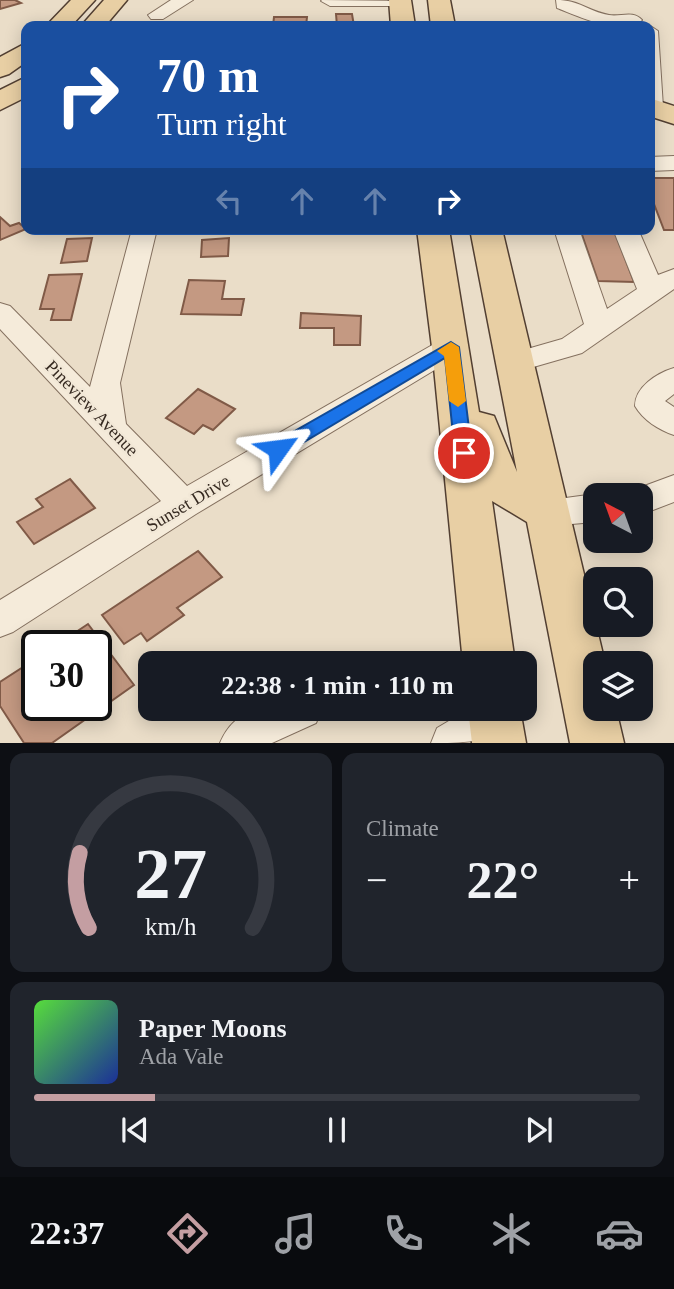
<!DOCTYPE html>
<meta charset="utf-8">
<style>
body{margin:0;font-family:"Times New Roman",serif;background:#20242c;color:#f1f3f6;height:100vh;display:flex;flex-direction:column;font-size:26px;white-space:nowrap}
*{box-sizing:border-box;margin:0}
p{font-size:23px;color:#9ea1a6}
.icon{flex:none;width:38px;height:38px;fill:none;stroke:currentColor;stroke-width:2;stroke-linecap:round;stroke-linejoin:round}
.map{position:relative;height:743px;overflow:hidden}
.side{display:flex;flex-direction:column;gap:10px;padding:10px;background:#0d0f14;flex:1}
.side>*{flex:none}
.top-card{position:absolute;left:21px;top:21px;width:634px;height:214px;border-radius:14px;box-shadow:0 4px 18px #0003;background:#1a4fa0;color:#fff;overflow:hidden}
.needle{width:46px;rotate:319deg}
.buttons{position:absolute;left:583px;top:483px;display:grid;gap:14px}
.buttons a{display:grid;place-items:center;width:70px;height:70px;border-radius:14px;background:#171b24;box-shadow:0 4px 18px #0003;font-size:35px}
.speed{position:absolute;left:21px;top:630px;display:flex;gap:14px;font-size:35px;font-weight:700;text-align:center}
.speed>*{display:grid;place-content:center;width:91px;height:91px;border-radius:50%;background:#171b24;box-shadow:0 4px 18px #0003;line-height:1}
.speed .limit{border:4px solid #111;border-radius:10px;background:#fff;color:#111}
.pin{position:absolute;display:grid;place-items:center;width:60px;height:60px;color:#fff;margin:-30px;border:4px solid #fff;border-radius:50%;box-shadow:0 2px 7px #0007}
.me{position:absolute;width:77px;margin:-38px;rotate:59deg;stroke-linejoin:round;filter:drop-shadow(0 0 5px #0008)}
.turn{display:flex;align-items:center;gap:24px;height:147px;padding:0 21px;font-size:32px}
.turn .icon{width:91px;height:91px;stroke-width:2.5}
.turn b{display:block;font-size:49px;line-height:60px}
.lanes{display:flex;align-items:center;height:66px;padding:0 21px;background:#0003;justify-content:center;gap:35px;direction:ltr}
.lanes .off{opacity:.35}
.big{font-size:52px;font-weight:600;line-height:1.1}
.side .widget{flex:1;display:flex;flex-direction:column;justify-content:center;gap:10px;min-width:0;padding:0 24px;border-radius:14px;background:#20242c}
.side .dial{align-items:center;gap:0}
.dial svg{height:182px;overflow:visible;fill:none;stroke:#363941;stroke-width:7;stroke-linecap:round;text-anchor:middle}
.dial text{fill:#f1f3f6;stroke:none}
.song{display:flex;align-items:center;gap:21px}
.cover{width:84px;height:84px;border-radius:10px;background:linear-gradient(135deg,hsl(110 70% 55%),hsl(230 70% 35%))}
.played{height:7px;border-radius:4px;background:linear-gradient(90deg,#c49ea2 20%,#363941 20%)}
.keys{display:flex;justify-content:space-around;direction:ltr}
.heat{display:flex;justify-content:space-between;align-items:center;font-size:38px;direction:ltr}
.side .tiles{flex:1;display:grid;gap:10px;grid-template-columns:1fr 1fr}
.widget:last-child{grid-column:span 2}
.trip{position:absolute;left:138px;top:651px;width:399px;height:70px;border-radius:14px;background:#171b24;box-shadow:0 4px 18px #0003;font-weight:600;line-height:70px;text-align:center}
.tab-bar{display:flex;height:112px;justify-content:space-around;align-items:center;background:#090b0e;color:#9ea1a6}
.tab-bar .icon{width:49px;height:49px}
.tab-bar .current{color:#c49ea2}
.tab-bar b{font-size:32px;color:#f1f3f6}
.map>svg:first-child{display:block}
.building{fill:#c49982;stroke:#805a47;stroke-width:2}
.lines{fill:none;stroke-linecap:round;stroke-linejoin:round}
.minor-casing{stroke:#84705f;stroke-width:2}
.major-casing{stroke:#523f32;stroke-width:3}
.minor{fill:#f5ebda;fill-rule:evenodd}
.major{fill:#e8cfa4;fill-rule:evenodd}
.route{fill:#1a73e8;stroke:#114b97;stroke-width:2}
.slow{fill:#f59e0b}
.labels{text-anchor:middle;stroke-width:5;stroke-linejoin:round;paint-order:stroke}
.street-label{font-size:18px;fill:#362a21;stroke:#f2e8d7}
</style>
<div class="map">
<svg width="674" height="743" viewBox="0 0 674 743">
<rect width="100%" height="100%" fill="#eaddc8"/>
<path class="building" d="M0 0H15L21 3 0 9Z
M336 14H352L354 26H337Z
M274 17H307L306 26H273Z
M649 178H674V230H664L649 191Z
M0 217 10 226 19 223 26 229 0 240Z
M580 229H614L634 282 598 281Z
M92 238 87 261 61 263 67 239Z
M229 238 228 256 201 257 202 240Z
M82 274 71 320H51L54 309H40L49 275Z
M189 280 225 281 222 299H244L241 315 181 314Z
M301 313 361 316 360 345H334V328H300Z
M198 389 235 409 213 430 203 425 194 434 166 418Z
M70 479 95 508 34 544 17 522 43 507 36 499Z
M198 551 222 577 177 608 184 615 147 641 141 633 124 644 102 615Z
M88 624 134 685 52 743H24L0 706V682L37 658V705H96V646H55Z"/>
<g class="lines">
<g class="minor-casing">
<path id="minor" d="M171 0H193L163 19H151L148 15Z
M556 0C580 0 587 11 609 15 621 17 633 10 642 20 625 39 576 15 557 8Z
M321 1 322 0 409 1 400 6H330Z
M649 25 658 31 663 107 653 113 649 112V26H646Z
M674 156V170L649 171V157Z
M132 229H157L120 383 126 424 187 486 441 340 451 337 461 340 465 347 461 354 196 514 13 632 0 637V600L161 501 0 329V303L10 306 90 387Z
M554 229H579L607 309 637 289 613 229H638L658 275 674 269V289L582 353 516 372 506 369 501 362 506 355 562 339 584 324Z
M674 368V394L665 401 674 407V435C659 430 643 420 635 406 635 387 657 373 674 368Z
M674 475V502L640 515V495H626L628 492Z
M595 494 598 495H595V522L548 526 536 522 531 512 536 502Z
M256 709H322L316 723 272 743H220C228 725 237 717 256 709Z
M469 709H512L516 716C500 743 464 743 431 743L437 728Z"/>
</g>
<g class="major-casing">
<path id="major" d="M71 0H95L71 26H46Z
M104 0H127L105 26H81Z
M389 0H411L415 26H391Z
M428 0H450L455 26H431Z
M26 43V62L9 74 0 77V57Z
M26 77V97L0 110V90Z
M649 98 674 106V124L649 116Z
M417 229H449L479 412 494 416 517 472 470 229H502L605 663H595V709H616L624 743H570L527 522 492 501 515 663H463L432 347Z
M468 709H520L526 743H472Z"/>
</g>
<use href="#minor" class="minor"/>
<use href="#major" class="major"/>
</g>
<path class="route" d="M451 342 459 347 472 453 470 457 464 459 455 453 445 358 284 454H272L269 449 272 444Z"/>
<path class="slow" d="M451 342 459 347 466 401 458 407 449 401 444 356 437 351Z"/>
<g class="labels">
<g class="street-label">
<text transform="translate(92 408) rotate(46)" y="6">Pineview Avenue</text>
<text transform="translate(188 503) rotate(-31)" y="6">Sunset Drive</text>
</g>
</g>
</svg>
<div class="buttons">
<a><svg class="needle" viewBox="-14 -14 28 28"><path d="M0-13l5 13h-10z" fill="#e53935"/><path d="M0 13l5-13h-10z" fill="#9ea1a6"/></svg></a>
<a><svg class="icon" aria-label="search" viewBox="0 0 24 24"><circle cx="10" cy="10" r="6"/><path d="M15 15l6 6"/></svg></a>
<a><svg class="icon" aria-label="layers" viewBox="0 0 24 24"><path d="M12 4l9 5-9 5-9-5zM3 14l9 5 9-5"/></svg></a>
</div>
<div class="speed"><div class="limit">30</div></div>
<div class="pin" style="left:464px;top:453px;background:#d93025"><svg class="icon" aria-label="arrive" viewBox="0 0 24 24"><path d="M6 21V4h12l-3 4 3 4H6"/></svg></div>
<svg class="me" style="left:278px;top:449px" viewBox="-20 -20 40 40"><path d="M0-17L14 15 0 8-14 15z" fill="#1a73e8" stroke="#fff" stroke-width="4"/></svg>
<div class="trip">22:38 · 1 min · 110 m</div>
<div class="top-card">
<div class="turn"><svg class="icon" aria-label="right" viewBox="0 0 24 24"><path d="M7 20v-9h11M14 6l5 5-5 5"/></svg><div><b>70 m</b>Turn right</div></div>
<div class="lanes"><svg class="icon off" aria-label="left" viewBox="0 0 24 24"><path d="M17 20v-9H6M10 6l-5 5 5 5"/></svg><svg class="icon off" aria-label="ahead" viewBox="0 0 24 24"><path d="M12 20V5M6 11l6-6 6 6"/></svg><svg class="icon off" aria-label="ahead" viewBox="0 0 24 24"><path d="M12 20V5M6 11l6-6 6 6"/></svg><svg class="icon" aria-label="right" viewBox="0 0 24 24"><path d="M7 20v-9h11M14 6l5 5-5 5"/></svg></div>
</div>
</div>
<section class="side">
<div class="tiles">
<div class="widget dial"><svg viewBox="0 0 100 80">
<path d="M14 69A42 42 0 1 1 86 69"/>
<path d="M14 69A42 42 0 0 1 10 36" stroke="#c49ea2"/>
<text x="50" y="56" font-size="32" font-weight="700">27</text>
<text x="50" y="72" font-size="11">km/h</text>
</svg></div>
<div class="widget"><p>Climate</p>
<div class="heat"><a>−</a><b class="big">22°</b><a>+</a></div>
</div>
<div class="widget">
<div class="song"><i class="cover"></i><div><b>Paper Moons</b><p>Ada Vale</p></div></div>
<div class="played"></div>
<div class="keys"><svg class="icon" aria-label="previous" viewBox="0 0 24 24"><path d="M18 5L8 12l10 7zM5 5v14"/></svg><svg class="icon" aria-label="pause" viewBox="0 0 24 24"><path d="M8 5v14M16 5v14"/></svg><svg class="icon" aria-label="next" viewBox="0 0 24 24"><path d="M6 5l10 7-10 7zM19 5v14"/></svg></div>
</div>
</div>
</section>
<nav class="tab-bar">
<b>22:37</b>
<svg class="icon current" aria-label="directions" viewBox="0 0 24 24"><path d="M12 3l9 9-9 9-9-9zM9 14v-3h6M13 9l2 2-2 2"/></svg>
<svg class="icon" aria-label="music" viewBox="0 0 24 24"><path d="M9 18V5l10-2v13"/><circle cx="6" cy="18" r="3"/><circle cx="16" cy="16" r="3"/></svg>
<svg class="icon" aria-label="phone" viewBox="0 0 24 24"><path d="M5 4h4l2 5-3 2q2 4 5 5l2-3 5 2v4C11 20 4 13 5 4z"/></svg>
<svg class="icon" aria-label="climate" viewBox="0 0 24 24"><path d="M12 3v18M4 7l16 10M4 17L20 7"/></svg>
<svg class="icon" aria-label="car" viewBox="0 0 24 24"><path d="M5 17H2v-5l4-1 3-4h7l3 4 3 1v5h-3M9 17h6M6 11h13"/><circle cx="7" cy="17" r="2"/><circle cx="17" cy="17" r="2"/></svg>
</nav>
